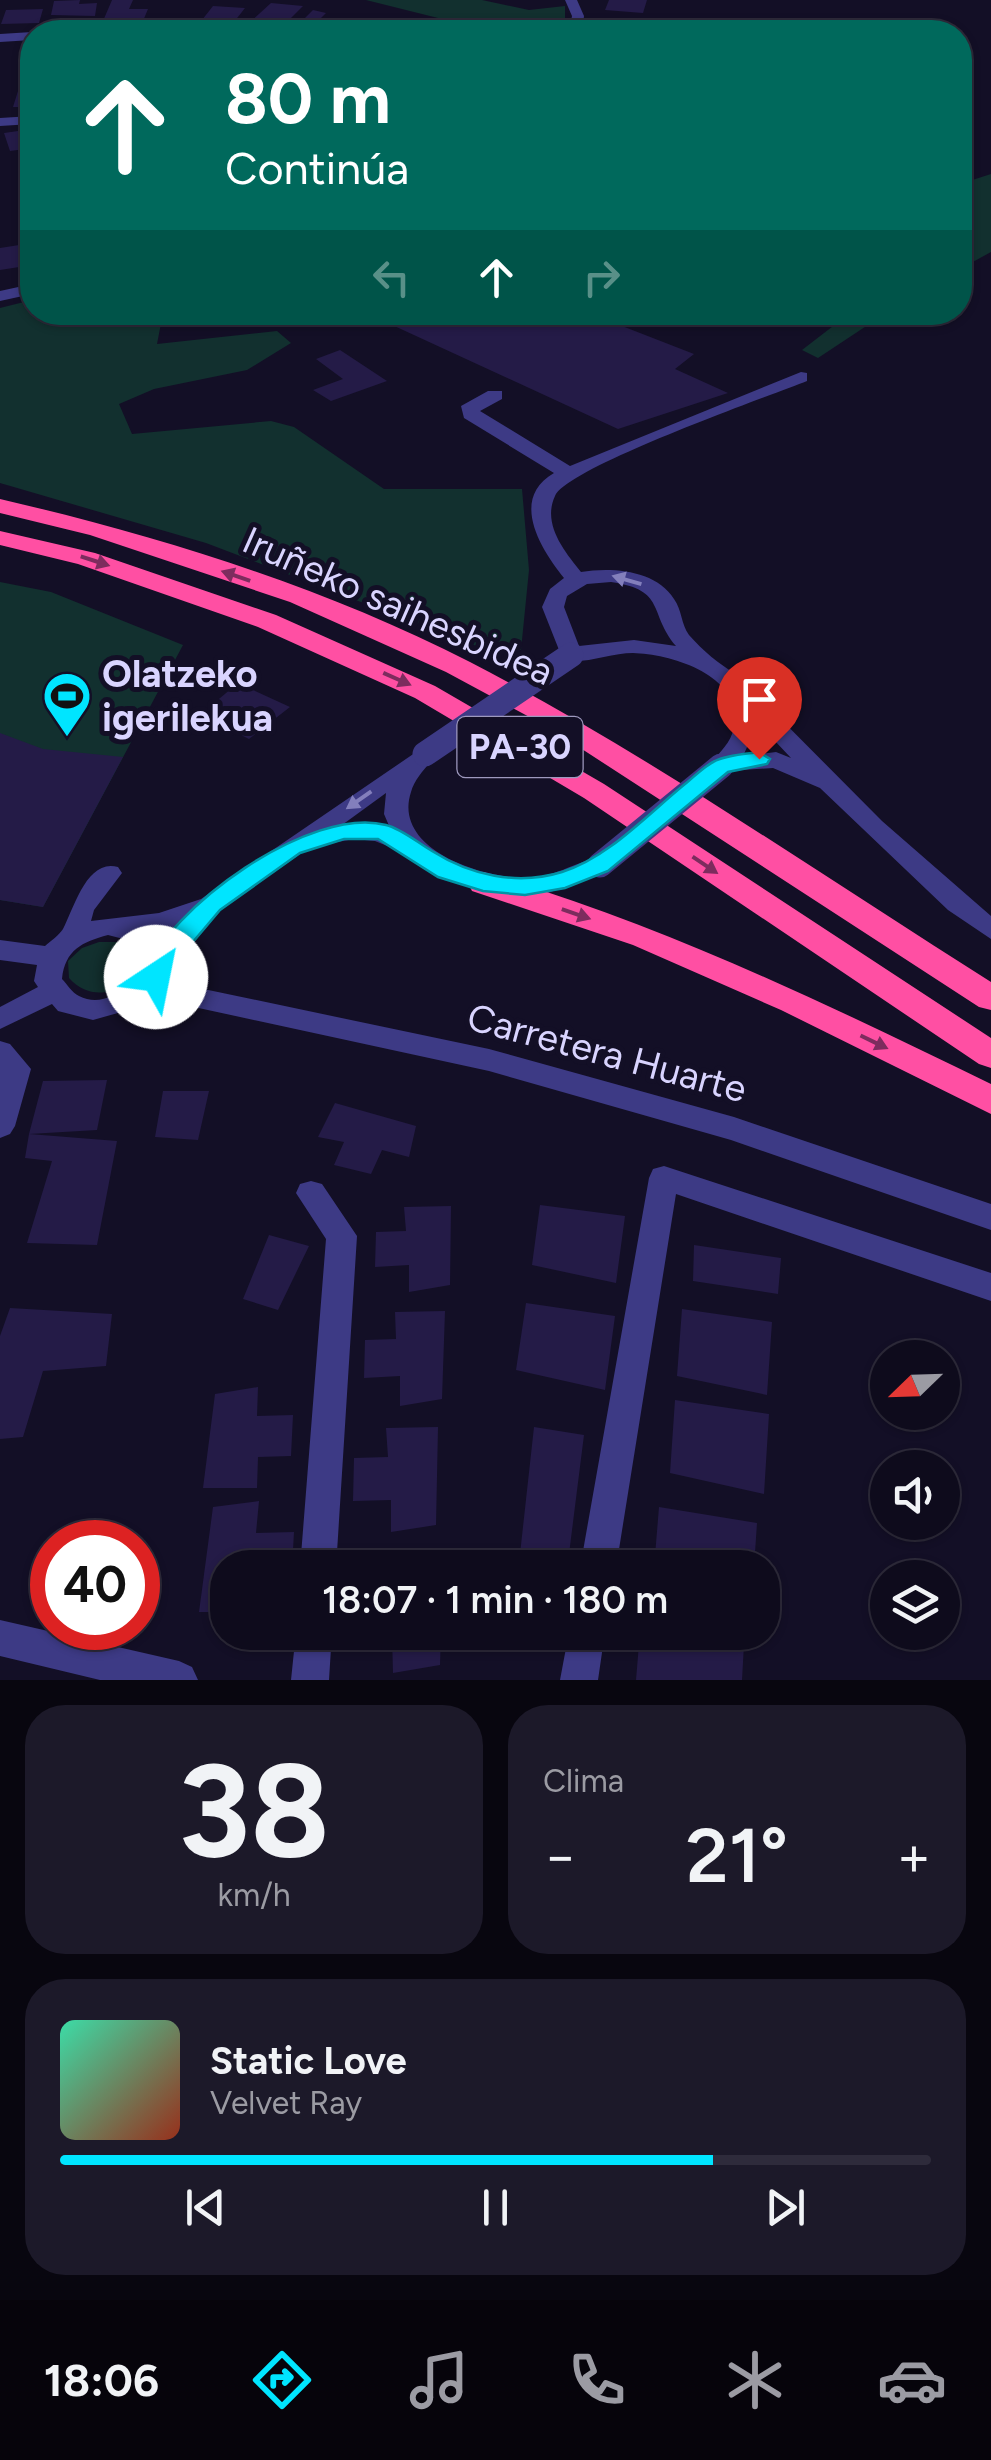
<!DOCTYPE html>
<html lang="es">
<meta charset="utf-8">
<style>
body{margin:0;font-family:Figtree,sans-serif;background:#1c1929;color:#f1f3f6;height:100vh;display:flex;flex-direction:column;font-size:38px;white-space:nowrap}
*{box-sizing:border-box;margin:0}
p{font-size:32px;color:#9b9ba3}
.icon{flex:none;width:55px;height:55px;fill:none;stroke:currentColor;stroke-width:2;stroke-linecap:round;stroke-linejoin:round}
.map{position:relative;height:1680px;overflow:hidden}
.details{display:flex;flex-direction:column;gap:25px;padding:25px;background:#08060f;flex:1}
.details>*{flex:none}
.hud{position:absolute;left:20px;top:20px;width:952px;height:305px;border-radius:40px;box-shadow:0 2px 8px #0004,0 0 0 2px #2e2b3b;background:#00695c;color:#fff;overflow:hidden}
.needle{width:65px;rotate:247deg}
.tools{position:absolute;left:870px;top:1340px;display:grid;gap:20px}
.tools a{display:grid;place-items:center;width:90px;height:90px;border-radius:50%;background:#0e0b1c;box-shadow:0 2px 8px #0004,0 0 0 2px #2e2b3b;font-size:50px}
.speed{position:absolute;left:30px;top:1520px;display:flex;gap:20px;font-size:50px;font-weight:700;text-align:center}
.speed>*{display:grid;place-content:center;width:130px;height:130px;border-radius:50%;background:#0e0b1c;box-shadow:0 2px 8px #0004,0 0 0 2px #2e2b3b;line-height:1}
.speed .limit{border:15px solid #d22;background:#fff;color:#111}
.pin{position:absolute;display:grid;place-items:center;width:85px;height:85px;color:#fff;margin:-102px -42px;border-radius:50% 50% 50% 0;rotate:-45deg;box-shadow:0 0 10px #0007}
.pin .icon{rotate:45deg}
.me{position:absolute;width:110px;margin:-55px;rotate:34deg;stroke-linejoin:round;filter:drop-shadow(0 0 8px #0008)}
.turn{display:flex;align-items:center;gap:35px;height:210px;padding:0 40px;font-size:45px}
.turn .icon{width:130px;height:130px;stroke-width:2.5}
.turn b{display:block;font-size:70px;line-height:85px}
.lanes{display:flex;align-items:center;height:95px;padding:0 40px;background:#0003;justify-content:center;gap:50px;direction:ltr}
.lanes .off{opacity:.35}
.big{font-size:75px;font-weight:600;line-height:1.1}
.details .widget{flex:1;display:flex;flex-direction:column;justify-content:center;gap:15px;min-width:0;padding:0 35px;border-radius:40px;background:#1c1929}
.details .dial{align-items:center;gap:0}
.dial b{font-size:130px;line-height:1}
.song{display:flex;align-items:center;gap:30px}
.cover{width:120px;height:120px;border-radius:15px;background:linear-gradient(135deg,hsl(160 70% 55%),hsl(10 70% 35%))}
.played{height:10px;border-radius:5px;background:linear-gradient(90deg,#00e5ff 75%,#2e2b3b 75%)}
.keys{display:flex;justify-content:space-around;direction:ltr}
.heat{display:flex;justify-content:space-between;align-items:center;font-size:55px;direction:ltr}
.details .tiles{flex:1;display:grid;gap:25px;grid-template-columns:1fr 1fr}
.widget:last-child{grid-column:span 2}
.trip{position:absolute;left:210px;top:1550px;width:570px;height:100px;border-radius:40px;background:#0e0b1c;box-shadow:0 2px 8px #0004,0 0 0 2px #2e2b3b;font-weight:600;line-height:100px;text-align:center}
.dock{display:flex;height:160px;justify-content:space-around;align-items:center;background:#06040b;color:#9b9ba3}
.dock .icon{width:70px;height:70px}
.dock .current{color:#00e5ff}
.dock b{font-size:45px;color:#f1f3f6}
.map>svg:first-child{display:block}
.green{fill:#12302f}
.building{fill:#241b47}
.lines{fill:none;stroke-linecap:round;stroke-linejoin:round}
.minor{fill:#3d3a85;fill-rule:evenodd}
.highway{fill:#ff4fa3;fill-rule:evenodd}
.minor-bridge{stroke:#3d3a85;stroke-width:25}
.oneway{fill:#7d2c5e}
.oneway2{fill:#837fbc}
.route{fill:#00e5ff;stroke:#0095a6;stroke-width:2.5}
.labels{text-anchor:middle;stroke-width:10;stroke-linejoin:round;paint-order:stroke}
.shield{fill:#130f26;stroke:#9e99be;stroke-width:2.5}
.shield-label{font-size:35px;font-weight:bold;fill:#d9d4ff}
.street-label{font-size:38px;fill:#d9d4ff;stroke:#130f26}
.poi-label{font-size:38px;font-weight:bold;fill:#d9d4ff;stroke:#130f26;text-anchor:start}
</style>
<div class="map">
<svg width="991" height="1680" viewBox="0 0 991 1680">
<rect width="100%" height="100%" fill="#130f26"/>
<path class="green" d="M366 0H482L529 10 565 6V32H494Z
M991 174V252L960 269V184Z
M32 300V312L163 313 157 344 277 331 291 343 247 370 154 389 119 404 132 434 271 421 294 427 384 489H522L529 570 521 650 492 652 206 543 0 483V308Z
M850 313H886L818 358 802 350Z
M0 582 51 592 183 645 43 907 0 900Z
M99 942H118L134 950 139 965C126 994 91 1003 69 978L68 961 82 948Z"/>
<path class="building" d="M80 0 79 4 97 3 95 16 51 15 54 1Z
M112 0H133L129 9H148L143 21H103Z
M609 0H647L643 13 605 10Z
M271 3 303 6 282 27 249 23Z
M213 6 245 8 234 22 202 20Z
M43 9 39 23 1 24 6 10Z
M313 10 326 13 321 18 350 21 340 31 291 32Z
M367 18 407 23 396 32H350Z
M18 91H32V107H13Z
M32 129V148L10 151 4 133Z
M32 243V265L0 270V248Z
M450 312H586L694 354 675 369 728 393 618 429 390 324Z
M340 350 387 381 331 401 313 390 343 379 316 359Z
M238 683 290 707 249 739 207 718V709Z
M0 733 43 749 123 757 43 907 0 900Z
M107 1080 97 1130 29 1134 117 1141 97 1245 27 1243 52 1161 25 1158 29 1134 43 1081Z
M163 1091H209L198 1140 155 1137Z
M335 1103 416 1126 409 1157 382 1150 371 1174 334 1165 344 1142 318 1137Z
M540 1205 625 1216 616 1283 532 1265Z
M451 1206 450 1285 409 1292V1265L375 1267 376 1232 406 1231 404 1207Z
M269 1235 309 1246 278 1310 243 1299Z
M694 1245 781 1258 778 1294 693 1281Z
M526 1303 615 1316 605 1390 516 1370Z
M10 1308 112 1314 106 1366 43 1371 23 1437 0 1439V1336Z
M682 1309 772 1322 767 1395 677 1376Z
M445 1311 442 1399 400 1406V1376L364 1378 365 1340 396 1339 395 1312Z
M258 1387 257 1416 293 1415 291 1456 258 1457 257 1488H203L215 1394Z
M675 1400 769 1414 764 1494 670 1473Z
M438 1427 436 1525 391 1532V1500L353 1501 354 1458 388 1457 386 1428Z
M534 1427 584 1435 569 1554H520Z
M259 1501 256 1533 294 1532 292 1568H228V1612H199L213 1507Z
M659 1507 757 1523 754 1568H654Z
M388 1556H443V1568H388Z
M353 1632H441L440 1665 393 1673 392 1637 353 1639Z
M640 1632H676L744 1644 742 1680H636Z"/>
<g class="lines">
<path class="minor" d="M565 0H577L584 16 582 32H569L572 16Z
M92 28 121 32H85Z
M32 32V40L0 42V34Z
M32 116V124L0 126V118Z
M32 284V294L0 301V291Z
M801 372 807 373V381C767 397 568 467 555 496 542 524 564 551 581 572 612 567 656 570 674 599 682 610 681 624 689 635 703 651 719 664 737 675L882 821 991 916V939L948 910 820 788 773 768 713 772 709 766C718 753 731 744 734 727 744 676 672 654 633 653 611 653 584 665 563 660L542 607 550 589 564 578C541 549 509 499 554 473L464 418 461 406 488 391H502V399L480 411 570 466ZM611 582C667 590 648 613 676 646L634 640 579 646 564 607 567 596 587 584ZM758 723 791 758 776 752 743 756Z
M425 746 437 754C429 765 415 777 411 792 392 850 483 878 525 878 552 878 575 863 600 856L609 859 613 865 609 871 545 894H500L437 874 410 855 375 841 354 839 310 847 220 910 157 988 194 987 489 1049 734 1117 991 1204V1230L731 1140 489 1071 194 1007 132 1009 93 1020 58 1011 52 1004 0 1029V1007L38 987 34 981 37 965 0 960V940L45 946C51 941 59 935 63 929 74 908 87 858 118 867L122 873 94 910 91 921 159 913 201 899ZM386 793 384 814 390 828 365 822 342 825ZM177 926 165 941 157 932ZM108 935 135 942 145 953C141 980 108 1011 79 996 72 993 67 984 62 979 65 950 82 942 108 935Z
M0 1041 10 1044 31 1069 15 1126 10 1134 0 1138Z
M664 1166 991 1273V1301L676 1194 616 1568H580L649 1178 653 1169Z
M311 1181 322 1184 357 1236 336 1568H300L326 1239 296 1193 300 1184Z
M0 1620 179 1661 192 1667 198 1680H100L0 1656Z
M296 1632H332L329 1680H291Z
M569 1632H605L598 1680H560Z"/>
<path class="highway" d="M0 499C160 536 323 587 470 662 650 755 819 874 991 982V1010L979 1007 548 727 446 672 290 602 90 535 0 513Z
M0 531 95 553 276 615 435 686 604 784 991 1038V1068L979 1064 584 798 415 698 258 627 78 564 0 545Z
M483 872C661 924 825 1003 991 1084V1114L781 1010 633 945 472 891 468 883 472 875Z"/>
<path class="minor-bridge" d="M425 754 571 655
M600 865 721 766"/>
</g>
<defs><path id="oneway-solid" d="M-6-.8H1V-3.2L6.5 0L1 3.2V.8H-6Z" transform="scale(2.5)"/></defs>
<g class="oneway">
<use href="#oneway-solid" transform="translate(95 561) rotate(18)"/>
<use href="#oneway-solid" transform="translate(236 576) rotate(-161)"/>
<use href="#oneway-solid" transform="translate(397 679) rotate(24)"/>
<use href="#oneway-solid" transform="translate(705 865) rotate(34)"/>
<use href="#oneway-solid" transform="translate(576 914) rotate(19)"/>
<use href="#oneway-solid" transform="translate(874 1042) rotate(26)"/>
</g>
<g class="oneway2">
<use href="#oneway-solid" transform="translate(627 580) rotate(-164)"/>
<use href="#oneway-solid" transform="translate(359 800) rotate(145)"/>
</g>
<path class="route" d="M759 752 770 759 767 764 728 772 608 871 565 888 525 895 483 891 438 877 378 839H344L300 853 220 910 171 968 164 984H147L143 977C167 908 311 805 386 825 402 829 418 843 432 851 470 875 517 886 562 872 608 858 648 814 685 784 694 777 704 766 715 761 727 755 746 754 759 752Z"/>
<defs>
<g id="stadium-pin" transform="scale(2.5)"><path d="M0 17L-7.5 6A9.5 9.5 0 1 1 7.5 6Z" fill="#00e5ff" stroke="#130f26"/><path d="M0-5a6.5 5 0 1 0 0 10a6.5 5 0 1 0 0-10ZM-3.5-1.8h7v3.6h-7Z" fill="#111"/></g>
</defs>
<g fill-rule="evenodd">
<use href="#stadium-pin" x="67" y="696"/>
</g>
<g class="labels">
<rect class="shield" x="457.5" y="717" width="125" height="60" rx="8"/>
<g class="shield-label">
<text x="520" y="759">PA-30</text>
</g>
<g class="street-label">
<text transform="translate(398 606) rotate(24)" y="13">Iruñeko saihesbidea</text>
<text transform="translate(607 1053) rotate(15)" y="13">Carretera Huarte</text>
</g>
<g class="poi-label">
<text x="102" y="687">Olatzeko<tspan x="102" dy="44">igerilekua</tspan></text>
</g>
</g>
</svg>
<div class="tools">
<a><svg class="needle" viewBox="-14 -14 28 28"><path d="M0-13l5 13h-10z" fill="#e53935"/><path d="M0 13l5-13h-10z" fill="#9b9ba3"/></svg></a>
<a><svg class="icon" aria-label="sound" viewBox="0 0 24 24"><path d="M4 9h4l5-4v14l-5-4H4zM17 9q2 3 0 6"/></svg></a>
<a><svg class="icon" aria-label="layers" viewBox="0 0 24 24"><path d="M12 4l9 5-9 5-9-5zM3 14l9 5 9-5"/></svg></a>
</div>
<div class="speed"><div class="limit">40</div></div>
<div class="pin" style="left:759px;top:759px;background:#d93025"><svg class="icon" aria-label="arrive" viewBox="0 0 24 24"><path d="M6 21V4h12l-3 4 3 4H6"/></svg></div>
<svg class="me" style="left:156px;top:977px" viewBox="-20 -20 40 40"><circle r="19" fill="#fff"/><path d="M0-13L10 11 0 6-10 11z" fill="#00e5ff"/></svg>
<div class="trip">18:07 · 1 min · 180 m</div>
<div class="hud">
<div class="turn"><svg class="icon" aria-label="ahead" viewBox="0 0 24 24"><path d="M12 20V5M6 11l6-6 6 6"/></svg><div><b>80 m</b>Continúa</div></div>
<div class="lanes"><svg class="icon off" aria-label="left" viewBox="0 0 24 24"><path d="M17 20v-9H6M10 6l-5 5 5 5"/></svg><svg class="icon" aria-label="ahead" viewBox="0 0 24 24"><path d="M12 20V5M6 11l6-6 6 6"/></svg><svg class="icon off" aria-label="right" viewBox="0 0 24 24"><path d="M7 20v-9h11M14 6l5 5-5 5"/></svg></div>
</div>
</div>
<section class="details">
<div class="tiles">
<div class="widget dial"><b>38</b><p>km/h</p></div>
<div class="widget"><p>Clima</p>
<div class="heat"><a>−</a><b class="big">21°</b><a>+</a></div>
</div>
<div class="widget">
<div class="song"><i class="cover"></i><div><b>Static Love</b><p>Velvet Ray</p></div></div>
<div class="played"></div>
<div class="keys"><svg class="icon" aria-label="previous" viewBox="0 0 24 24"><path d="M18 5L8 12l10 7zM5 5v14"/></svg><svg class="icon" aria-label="pause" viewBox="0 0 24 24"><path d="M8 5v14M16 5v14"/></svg><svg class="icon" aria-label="next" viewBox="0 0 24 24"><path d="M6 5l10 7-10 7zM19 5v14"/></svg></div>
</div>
</div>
</section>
<nav class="dock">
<b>18:06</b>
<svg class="icon current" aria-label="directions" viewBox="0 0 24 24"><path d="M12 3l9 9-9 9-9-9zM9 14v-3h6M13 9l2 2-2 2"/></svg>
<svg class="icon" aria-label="music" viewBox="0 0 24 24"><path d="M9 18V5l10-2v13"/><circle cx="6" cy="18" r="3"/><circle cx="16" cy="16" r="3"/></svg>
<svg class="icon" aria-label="phone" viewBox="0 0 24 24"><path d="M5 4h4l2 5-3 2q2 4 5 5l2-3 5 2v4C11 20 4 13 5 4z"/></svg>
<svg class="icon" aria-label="climate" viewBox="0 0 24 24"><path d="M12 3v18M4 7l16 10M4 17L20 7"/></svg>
<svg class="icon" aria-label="car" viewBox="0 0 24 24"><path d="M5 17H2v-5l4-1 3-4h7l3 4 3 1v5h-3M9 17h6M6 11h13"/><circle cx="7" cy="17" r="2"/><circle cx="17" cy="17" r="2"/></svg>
</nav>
